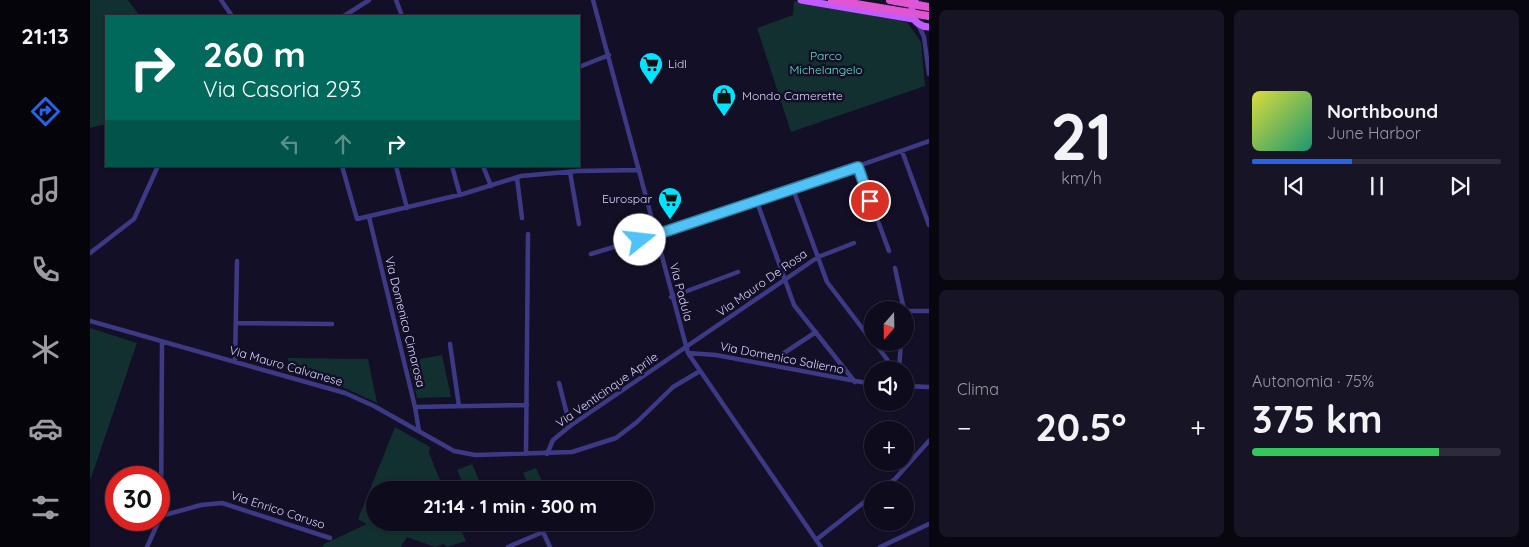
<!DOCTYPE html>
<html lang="it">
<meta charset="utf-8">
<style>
body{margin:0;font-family:Quicksand,sans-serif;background:#171425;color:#f1f3f6;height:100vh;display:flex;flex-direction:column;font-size:19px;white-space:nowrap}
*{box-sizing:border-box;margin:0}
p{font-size:16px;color:#9b9ba3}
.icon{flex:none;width:28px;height:28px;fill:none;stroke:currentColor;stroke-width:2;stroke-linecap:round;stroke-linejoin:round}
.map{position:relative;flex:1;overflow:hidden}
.sheet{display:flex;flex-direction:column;gap:10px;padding:10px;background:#08060f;width:600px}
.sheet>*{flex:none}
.top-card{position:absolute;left:15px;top:15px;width:475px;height:152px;border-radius:0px;box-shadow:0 1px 4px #0004,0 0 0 1px #2e2b3b;background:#00695c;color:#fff;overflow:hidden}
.needle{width:32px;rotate:200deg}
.buttons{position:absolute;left:774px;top:301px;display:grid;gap:10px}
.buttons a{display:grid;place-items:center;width:50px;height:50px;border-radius:50%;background:#0e0b1c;box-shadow:0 1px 4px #0004,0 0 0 1px #2e2b3b;font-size:25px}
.speed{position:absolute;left:15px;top:466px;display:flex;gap:10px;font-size:25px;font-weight:700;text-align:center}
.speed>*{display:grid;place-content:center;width:65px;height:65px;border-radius:50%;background:#0e0b1c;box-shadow:0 1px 4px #0004,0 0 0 1px #2e2b3b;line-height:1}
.speed .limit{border:8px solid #d22;background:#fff;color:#111}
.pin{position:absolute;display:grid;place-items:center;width:42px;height:42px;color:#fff;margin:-21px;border:2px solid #fff;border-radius:50%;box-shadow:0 1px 5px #0007}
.me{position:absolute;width:55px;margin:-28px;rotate:74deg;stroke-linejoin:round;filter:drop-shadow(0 0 4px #0008)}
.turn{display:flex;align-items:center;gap:18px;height:105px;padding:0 15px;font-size:22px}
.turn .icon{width:65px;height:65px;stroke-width:2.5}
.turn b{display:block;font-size:35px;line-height:42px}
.lanes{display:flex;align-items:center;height:48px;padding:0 15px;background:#0003;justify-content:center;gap:25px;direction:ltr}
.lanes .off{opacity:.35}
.big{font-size:38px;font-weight:700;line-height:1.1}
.sheet .card{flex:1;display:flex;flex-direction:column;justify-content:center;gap:8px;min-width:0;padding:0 18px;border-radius:8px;background:#171425}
.sheet .dial{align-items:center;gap:0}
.dial b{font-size:65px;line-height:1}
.song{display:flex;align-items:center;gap:15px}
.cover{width:60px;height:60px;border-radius:8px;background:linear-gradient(135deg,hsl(60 70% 55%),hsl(160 70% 35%))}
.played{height:5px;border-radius:2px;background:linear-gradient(90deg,#2563eb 40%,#2e2b3b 40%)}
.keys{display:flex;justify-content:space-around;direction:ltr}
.heat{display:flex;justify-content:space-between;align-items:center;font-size:28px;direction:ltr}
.charge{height:8px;border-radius:4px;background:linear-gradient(90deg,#34c759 75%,#2e2b3b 0)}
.sheet .tiles{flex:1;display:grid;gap:10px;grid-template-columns:repeat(2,1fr)}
.trip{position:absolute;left:276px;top:481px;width:288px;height:50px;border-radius:25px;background:#0e0b1c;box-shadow:0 1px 4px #0004,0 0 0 1px #2e2b3b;font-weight:700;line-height:50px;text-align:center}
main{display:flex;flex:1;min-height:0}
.tab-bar{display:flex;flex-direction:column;width:90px;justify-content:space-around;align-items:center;background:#06040b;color:#9b9ba3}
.tab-bar .icon{width:35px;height:35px}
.tab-bar .current{color:#2563eb}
.tab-bar b{font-size:22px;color:#f1f3f6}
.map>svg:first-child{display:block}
.green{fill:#12302f}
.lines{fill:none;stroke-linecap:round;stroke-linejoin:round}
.minor{stroke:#3d3a85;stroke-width:4.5}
.primary{stroke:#c25bff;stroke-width:7}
.trunk-bridge{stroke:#e055d1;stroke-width:8}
.route-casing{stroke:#337fa1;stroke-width:12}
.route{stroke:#4fc3f7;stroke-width:9}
.labels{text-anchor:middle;stroke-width:5;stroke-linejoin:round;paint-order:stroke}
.park-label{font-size:12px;fill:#5fe0c0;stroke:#130f26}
.poi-label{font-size:12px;fill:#d9d4ff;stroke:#130f26;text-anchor:start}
.street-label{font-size:12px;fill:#d9d4ff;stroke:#130f26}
</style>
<main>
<nav class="tab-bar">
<b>21:13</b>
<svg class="icon current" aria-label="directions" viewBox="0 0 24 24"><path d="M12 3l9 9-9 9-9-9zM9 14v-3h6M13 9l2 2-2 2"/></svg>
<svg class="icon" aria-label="music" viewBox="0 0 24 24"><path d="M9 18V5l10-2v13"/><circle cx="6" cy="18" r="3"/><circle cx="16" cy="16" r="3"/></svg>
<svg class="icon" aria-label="phone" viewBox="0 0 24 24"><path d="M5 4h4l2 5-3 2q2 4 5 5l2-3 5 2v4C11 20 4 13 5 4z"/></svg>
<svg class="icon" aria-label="climate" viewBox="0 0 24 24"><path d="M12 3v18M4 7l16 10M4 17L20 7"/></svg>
<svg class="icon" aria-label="car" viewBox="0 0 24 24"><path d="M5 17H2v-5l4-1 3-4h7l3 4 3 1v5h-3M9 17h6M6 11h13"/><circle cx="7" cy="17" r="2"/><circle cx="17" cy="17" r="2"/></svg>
<svg class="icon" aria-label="filters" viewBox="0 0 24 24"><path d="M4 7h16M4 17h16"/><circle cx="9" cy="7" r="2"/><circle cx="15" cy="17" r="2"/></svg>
</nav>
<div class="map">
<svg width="839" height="547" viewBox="0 0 839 547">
<rect width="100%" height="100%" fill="#130f26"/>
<path class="green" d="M0 0H38L50 16H16V124L0 128Z
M704 1 817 22 831 42 835 86 701 132 667 28 703 15Z
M0 328 47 343 1 478 0 477Z
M352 355 361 397 327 398 319 365 330 362V359Z
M198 358 278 359 287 403 246 384 201 372Z
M305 427 340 447 339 453 354 490H285V522L368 523 376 541 357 547 354 544 345 547 317 537 311 547H232L234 544 277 524 268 519Z
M382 464 393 490H376L367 470Z
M446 468 456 490H441L433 473Z"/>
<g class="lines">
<path class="minor" d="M131 0 142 16
M306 0 312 16
M503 0 598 353 731 547
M254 16 279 0
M828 24 834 37 839 74
M489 67 519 55
M812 151 839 225
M252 166 267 219 373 194 431 176 487 171 549 170
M306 166 317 208
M362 166 370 195
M393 166 401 186
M768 167 799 251
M480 172 489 224
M427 178 432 218
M703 189 737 282 782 341
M667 202 704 305 765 382
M279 217 325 407 329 431
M0 253 44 219 68 166
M501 254 626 216 839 141
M805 268 814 310
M581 297 648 272
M815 311H839
M0 321 255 393 284 406 364 451 385 455 482 452 526 438 547 422 583 387 610 371
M146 323 242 324
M72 342 71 516 111 505 132 503 240 538
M784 342 805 370
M360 344 369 406
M598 353 626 355 782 384
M694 353 726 332
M145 362 147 261
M809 370 811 342
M469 383 480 426
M815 386 839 387
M325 407 437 405
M436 454 438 234
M457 454 463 440 480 426 728 257 764 243
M790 490 805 479 839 441
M726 540 782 496
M57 547 71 516
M418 547 453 532 460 547
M790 547 839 524"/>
<path class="primary" d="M711 0 823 19
M825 0C817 13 824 26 839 27"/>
<path class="trunk-bridge" d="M742 0 839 16
M800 0 839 7"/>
</g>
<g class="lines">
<g class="route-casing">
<path id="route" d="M550 240 768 167 780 201"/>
</g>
<use href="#route" class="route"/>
</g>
<defs>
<g id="supermarket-pin" transform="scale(1.25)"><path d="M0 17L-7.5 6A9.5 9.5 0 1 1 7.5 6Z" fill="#00e5ff" stroke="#130f26"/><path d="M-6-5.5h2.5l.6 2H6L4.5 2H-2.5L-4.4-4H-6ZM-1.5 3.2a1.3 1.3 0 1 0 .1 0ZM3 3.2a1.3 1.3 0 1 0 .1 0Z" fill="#111"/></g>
<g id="shop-pin" transform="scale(1.25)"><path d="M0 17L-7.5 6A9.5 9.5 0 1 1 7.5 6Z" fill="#00e5ff" stroke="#130f26"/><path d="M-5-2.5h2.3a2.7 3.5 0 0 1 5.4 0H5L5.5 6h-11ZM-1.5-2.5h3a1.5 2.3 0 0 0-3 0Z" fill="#111"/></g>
</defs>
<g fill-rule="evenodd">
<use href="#supermarket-pin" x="561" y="64"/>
<use href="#shop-pin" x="634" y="96"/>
<use href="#supermarket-pin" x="580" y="199"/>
</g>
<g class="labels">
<g class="park-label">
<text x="736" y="60">Parco<tspan x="736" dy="14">Michelangelo</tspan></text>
</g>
<g class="poi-label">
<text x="578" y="68">Lidl</text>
<text x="652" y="100">Mondo Camerette</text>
<text x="562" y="203" text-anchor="end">Eurospar</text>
</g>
<g class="street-label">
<text transform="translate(672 283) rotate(-35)" y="4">Via Mauro De Rosa</text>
<text transform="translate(591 292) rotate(75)" y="4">Via Padula</text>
<text transform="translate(315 322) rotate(76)" y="4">Via Domenico Cimarosa</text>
<text transform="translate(692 358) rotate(11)" y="4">Via Domenico Salierno</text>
<text transform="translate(196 366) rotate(16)" y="4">Via Mauro Calvanese</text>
<text transform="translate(517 390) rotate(-35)" y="4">Via Venticinque Aprile</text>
<text transform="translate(188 510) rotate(18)" y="4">Via Enrico Caruso</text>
</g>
</g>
</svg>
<div class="buttons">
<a><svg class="needle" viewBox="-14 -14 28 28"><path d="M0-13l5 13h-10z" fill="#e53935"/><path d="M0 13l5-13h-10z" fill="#9b9ba3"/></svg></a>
<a><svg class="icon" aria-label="sound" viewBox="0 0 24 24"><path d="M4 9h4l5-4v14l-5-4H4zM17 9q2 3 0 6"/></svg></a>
<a>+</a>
<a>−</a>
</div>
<div class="speed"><div class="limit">30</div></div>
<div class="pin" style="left:780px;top:201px;background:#d93025"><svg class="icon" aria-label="arrive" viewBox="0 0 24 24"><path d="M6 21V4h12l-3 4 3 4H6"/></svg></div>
<svg class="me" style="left:550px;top:240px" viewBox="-20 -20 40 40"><circle r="19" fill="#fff"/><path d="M0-13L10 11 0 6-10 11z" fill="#4fc3f7"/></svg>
<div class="trip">21:14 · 1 min · 300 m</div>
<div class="top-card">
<div class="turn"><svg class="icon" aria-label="right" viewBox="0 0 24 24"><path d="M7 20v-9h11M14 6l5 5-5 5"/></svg><div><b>260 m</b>Via Casoria 293</div></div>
<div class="lanes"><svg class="icon off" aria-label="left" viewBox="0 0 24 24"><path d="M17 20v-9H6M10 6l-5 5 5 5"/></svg><svg class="icon off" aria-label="ahead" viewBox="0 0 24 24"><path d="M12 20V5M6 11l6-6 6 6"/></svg><svg class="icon" aria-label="right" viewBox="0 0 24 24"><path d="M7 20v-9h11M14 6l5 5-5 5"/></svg></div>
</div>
</div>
<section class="sheet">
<div class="tiles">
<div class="card dial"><b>21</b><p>km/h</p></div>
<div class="card">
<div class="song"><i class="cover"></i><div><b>Northbound</b><p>June Harbor</p></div></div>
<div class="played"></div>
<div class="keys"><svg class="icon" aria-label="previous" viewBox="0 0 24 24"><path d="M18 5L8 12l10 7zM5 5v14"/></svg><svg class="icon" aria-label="pause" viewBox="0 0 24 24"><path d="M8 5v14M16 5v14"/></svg><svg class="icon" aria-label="next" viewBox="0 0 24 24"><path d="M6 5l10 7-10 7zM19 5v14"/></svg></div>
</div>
<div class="card"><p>Clima</p>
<div class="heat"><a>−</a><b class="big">20.5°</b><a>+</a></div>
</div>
<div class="card"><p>Autonomia · 75%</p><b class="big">375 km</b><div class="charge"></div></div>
</div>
</section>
</main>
